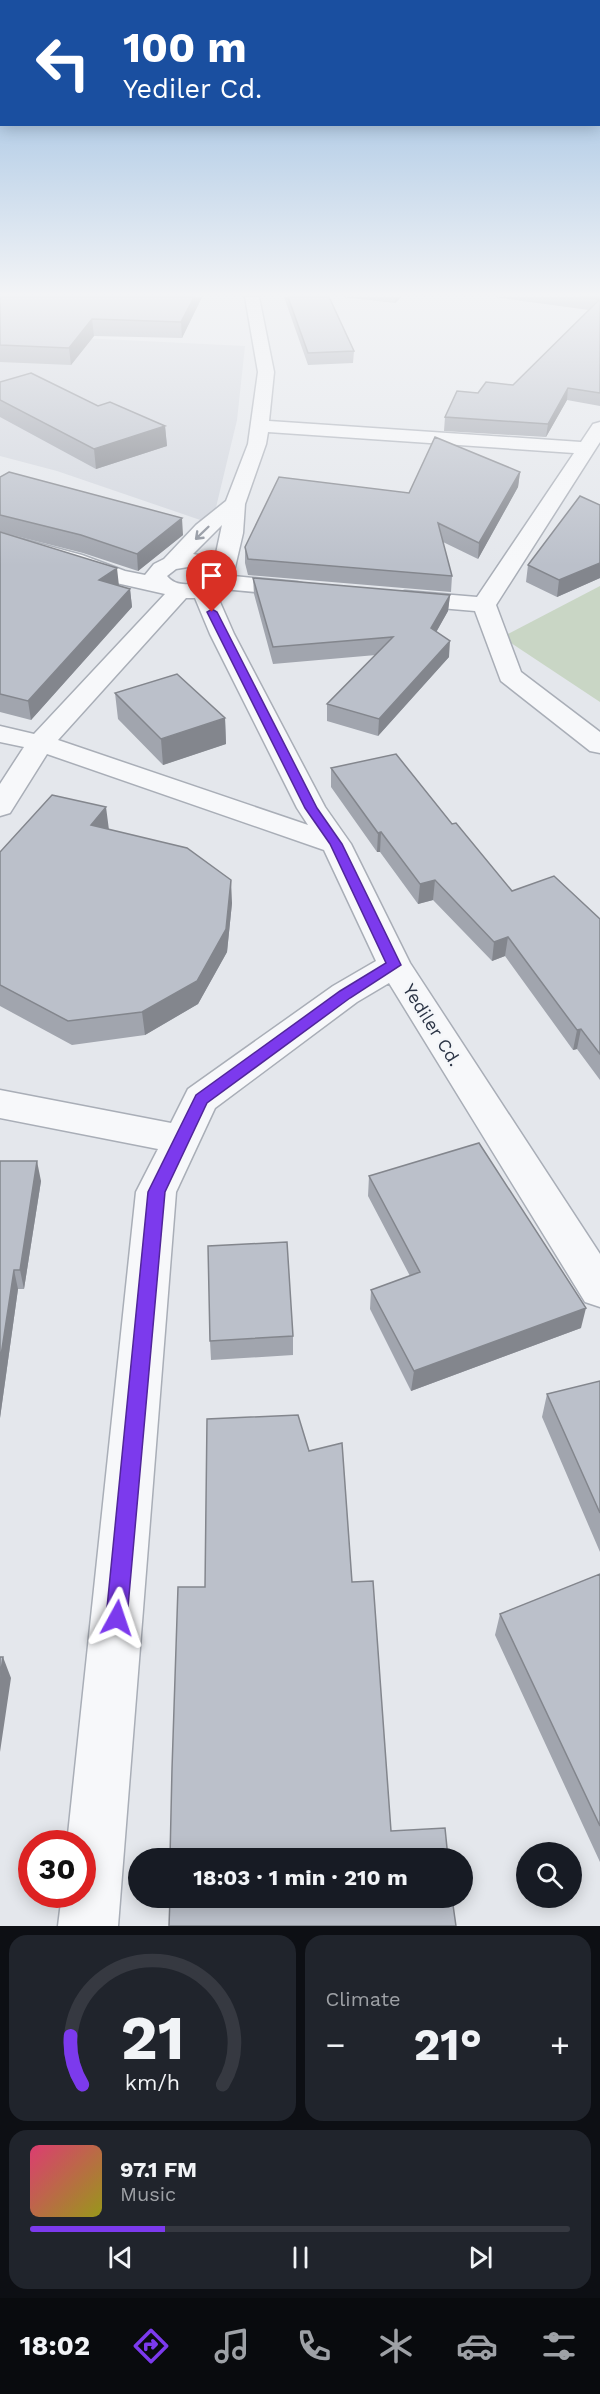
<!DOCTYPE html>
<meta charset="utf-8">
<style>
body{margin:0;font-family:"Work Sans",sans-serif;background:#20242c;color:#f1f3f6;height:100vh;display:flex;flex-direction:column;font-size:22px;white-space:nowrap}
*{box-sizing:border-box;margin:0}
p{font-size:20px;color:#9ea1a6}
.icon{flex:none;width:33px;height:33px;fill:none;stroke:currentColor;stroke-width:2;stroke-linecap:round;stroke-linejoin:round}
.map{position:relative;height:1926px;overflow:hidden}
.side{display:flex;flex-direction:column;gap:9px;padding:9px;background:#0d0f14;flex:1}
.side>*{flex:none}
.hud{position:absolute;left:0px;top:0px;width:600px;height:126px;box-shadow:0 3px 15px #0003;background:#1a4fa0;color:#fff;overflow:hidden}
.tools{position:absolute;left:516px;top:1842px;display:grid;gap:12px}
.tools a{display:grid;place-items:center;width:66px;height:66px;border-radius:50%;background:#171b24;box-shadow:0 3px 15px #0003;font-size:30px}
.speed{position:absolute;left:18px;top:1830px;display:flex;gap:12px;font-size:30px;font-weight:700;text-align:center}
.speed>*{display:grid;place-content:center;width:78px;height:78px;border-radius:50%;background:#171b24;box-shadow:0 3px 15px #0003;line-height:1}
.speed .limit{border:9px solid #d22;background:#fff;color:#111}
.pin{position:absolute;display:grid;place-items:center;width:51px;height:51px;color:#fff;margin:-62px -26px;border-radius:50% 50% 50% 0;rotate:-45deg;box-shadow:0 0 6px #0007}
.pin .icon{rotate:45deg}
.me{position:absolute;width:66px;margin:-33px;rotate:5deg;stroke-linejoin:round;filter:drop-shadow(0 0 4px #0008)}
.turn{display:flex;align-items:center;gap:21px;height:126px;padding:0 24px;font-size:27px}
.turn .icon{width:78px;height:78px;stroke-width:2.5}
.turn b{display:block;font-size:42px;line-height:51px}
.big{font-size:45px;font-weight:700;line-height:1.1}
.side .tile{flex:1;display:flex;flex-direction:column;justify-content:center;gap:9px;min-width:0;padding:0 21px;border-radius:18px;background:#20242c}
.side .dial{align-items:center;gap:0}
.dial svg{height:156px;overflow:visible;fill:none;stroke:#363941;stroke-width:7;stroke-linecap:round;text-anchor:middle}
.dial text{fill:#f1f3f6;stroke:none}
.song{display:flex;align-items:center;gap:18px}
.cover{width:72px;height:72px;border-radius:9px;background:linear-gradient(135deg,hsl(340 70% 55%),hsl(60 70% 35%))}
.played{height:6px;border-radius:3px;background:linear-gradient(90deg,#7c3aed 25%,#363941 25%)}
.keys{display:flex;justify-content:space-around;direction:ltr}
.heat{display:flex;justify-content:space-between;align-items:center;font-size:33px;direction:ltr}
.side .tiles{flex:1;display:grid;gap:9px;grid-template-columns:1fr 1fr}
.tile:last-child{grid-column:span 2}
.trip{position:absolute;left:128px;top:1848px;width:345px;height:60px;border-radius:30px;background:#171b24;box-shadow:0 3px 15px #0003;font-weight:700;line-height:60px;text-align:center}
.tabs{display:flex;height:96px;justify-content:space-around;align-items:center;background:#090b0e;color:#9ea1a6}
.tabs .icon{width:42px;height:42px}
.tabs .current{color:#7c3aed}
.tabs b{font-size:27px;color:#f1f3f6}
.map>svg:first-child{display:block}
.built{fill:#d2d6de}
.green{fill:#c9d6c5}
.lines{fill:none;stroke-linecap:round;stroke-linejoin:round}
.minor-casing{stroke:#a9aeb7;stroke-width:3}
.minor{fill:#f7f8fa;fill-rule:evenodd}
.wall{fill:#a1a5ae}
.shaded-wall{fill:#83868d}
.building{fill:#bbc0ca;stroke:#83868d;stroke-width:1.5}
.oneway{stroke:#9196a0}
.route{fill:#7c3aed;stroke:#51269a;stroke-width:1.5}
.labels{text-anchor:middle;stroke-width:5;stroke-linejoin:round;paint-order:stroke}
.street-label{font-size:18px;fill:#2b3445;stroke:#f4f6f9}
</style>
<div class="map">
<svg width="600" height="1926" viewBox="0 0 600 1926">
<rect width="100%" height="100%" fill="#e4e7ec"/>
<path class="built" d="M0 334 245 346 237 420 212 524 57 471 0 456Z"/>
<path class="green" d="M600 586V702L502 637Z"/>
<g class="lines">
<g class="minor-casing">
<path id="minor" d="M245 297H259L274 372 269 421 581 442 593 424 600 422V442L496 605 521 672 600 732V753L590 751 501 681 475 611 405 605 397 603 393 598 397 593 405 591 477 597 574 453 268 432 266 444 245 504 243 533 233 576 297 582 305 584 308 589 305 594 297 596 223 589 216 593 234 634 325 807 351 844 410 963 600 1254V1307L585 1302 389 983 357 1002 215 1108 176 1192 118 1926H58L62 1894H82V1844H67L136 1192 158 1149 0 1118V1090L171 1123 188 1089 333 986 376 961 324 850 47 754 10 813 0 816V784L24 747 0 742V726L34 734 165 594 112 582 66 565 0 546V533L82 555 125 571 145 575 154 564 164 559 196 525 226 501 248 444 258 372ZM222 525 215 558 193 554ZM188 567 209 571 211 574 210 578C197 584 177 589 167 576L176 569ZM186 598H195L210 634 297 808 308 825 58 740Z"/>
</g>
<use href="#minor" class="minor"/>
</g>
<path class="wall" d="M0 297H202L182 338 94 336 71 365 0 362Z
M284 297H329L354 351 353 363 308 365Z
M342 297H401L395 303Z
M494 297H600V406L567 400 546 437 444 431 445 417 478 393 513 385 589 310Z
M0 382 98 406 165 426 167 446 96 469 0 417Z
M520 472 518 487 478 559 443 542 452 576 451 592 248 575 245 563V547L409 493Z
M0 477 183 535 138 571 83 553 0 532Z
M600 505V578L557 597 526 582 528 565Z
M0 532 119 586 130 589 132 607 31 720 0 712Z
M253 578 450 595 448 611 436 632 449 657 378 736 327 721V704L376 655 273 664 254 594Z
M115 693 225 718 226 744 163 765 118 719Z
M331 768 452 824 512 891 600 919V1080L577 1049 573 1050 505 956 492 961 433 900 418 904 380 852H377L331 787Z
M109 830 232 903 227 952 198 1004 145 1035 72 1045 0 1006V852Z
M0 1161 41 1181 24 1289H18L0 1418Z
M369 1176 581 1328 411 1391 370 1309 371 1290 410 1276 368 1196Z
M293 1336V1355L211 1360 210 1341Z
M600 1381V1552L542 1417 547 1394Z
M600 1574V1862L495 1635 500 1614Z"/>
<path class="shaded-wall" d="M194 297H202L182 338 181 322Z
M395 297H401L395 303Z
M92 319 94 336 71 365 69 348Z
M568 388 567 400 546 437 548 424Z
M165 426 167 446 96 469 94 449Z
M520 472 518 487 478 559 479 543Z
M182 518 183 535 138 571 137 554Z
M600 563V578L557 597 559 580Z
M117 568 119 586 99 580Z
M130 589 132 607 31 720 28 701Z
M450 595 448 611 429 645 431 628Z
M450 641 449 657 378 736 379 719Z
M225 718 226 744 163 765 161 739Z
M106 807 109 830 91 825Z
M381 832 380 852H377L378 833Z
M231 880 232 903 227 952 198 1004 145 1035 142 1012Z
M435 880 433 900 418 904 420 884Z
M508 937 505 956 492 961 494 942Z
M581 1029 577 1049 573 1050 577 1030Z
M37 1161 41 1181 24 1289 20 1270Z
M14 1270 18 1289 0 1418V1362Z
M586 1308 581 1328 411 1391 414 1371Z
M3 1657 11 1678 0 1752V1677Z"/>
<path class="building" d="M0 297H194L181 322 92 319 69 348 0 345Z
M288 297H329L354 351 308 353Z
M580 297H600V393L568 388 548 424 445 417 457 391 478 393 486 382 513 385 600 299Z
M31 373 98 406 110 402 165 426 94 449 0 400V382Z
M435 437 520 472 479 543 438 523 452 576 248 559 245 547 279 477 409 493Z
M9 472 182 518 137 554 81 535 0 515V477Z
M580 496 600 505V563L559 580 528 565Z
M0 532 117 568 99 580 130 589 28 701 0 694Z
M253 578 450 595 431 628 450 641 379 719 327 704 393 637 273 647Z
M177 674 225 718 161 739 115 693Z
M396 754 452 824 456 823 512 891 554 876 600 919V1054L581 1029 577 1030 508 937 494 942 435 880 420 884 381 832 378 833 331 768Z
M52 795 106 807 91 825 187 848 231 880 226 929 197 981 142 1012 68 1021 0 985V852Z
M479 1143 586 1308 414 1371 371 1290 420 1272 369 1176Z
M0 1161H37L20 1270H14L0 1362Z
M287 1242 293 1336 210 1341 208 1246Z
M600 1381V1513L547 1394Z
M298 1415 309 1451 342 1443 352 1582 373 1581 391 1831 445 1828 448 1858H170L172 1769 178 1587H205L207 1419Z
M600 1574V1826L500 1614Z
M0 1657H3L0 1677Z
M170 1898H452L456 1926H169Z"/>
<defs><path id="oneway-shaft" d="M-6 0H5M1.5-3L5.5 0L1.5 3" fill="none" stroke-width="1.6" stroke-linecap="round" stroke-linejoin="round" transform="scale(1.5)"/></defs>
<use class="oneway" href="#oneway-shaft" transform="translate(202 533) rotate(136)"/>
<linearGradient id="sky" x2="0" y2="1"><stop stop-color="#8bb4dd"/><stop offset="0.52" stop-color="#f3f4f6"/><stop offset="1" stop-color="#f3f4f6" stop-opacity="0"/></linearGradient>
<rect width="600" height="566" fill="url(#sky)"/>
<path class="route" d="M212 609 217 612 317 808 342 844 401 965 350 998 207 1103 165 1192 127 1618 124 1626 117 1629 109 1626 106 1618 148 1192 196 1095 340 991 386 963 330 844 305 808 207 612Z"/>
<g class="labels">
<g class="street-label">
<text transform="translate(432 1025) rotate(58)" y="6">Yediler Cd.</text>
</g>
</g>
</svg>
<div class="tools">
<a><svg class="icon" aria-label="search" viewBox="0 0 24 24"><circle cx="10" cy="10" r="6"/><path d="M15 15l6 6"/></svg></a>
</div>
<div class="speed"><div class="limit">30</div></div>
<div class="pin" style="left:212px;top:612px;background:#d93025"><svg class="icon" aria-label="arrive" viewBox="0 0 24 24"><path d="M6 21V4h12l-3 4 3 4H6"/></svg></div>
<svg class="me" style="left:117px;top:1618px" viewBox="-20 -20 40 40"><path d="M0-17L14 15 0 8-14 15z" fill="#7c3aed" stroke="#fff" stroke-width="4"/></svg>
<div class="trip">18:03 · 1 min · 210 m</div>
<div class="hud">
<div class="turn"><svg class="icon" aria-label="left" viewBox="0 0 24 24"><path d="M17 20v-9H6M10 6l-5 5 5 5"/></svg><div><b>100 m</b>Yediler Cd.</div></div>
</div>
</div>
<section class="side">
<div class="tiles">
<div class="tile dial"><svg viewBox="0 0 100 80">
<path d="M14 69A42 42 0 1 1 86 69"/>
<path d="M14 69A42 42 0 0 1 8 44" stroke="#7c3aed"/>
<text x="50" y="56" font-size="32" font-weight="700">21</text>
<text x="50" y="72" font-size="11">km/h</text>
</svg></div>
<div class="tile"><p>Climate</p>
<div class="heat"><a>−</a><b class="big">21°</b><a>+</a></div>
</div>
<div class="tile">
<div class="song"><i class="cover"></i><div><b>97.1 FM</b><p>Music</p></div></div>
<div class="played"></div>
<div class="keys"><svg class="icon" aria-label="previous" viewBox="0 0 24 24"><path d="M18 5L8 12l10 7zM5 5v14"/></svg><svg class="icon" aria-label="pause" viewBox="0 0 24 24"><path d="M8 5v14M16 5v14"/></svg><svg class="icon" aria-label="next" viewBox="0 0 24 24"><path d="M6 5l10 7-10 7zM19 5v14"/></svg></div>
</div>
</div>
</section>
<nav class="tabs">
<b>18:02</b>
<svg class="icon current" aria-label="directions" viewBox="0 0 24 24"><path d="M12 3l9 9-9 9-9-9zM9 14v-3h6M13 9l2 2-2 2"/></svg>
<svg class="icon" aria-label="music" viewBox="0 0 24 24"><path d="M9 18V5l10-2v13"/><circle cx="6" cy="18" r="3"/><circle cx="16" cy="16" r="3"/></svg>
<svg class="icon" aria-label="phone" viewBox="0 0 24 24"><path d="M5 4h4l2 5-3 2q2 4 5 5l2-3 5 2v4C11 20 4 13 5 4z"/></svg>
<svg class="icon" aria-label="climate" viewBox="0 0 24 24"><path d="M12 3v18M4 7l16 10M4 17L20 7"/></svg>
<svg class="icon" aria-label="car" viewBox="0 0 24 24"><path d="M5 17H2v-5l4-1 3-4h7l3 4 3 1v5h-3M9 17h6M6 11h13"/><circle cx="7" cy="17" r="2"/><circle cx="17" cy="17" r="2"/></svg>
<svg class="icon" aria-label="filters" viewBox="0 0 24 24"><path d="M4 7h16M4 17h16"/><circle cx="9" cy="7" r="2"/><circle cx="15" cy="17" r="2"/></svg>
</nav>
